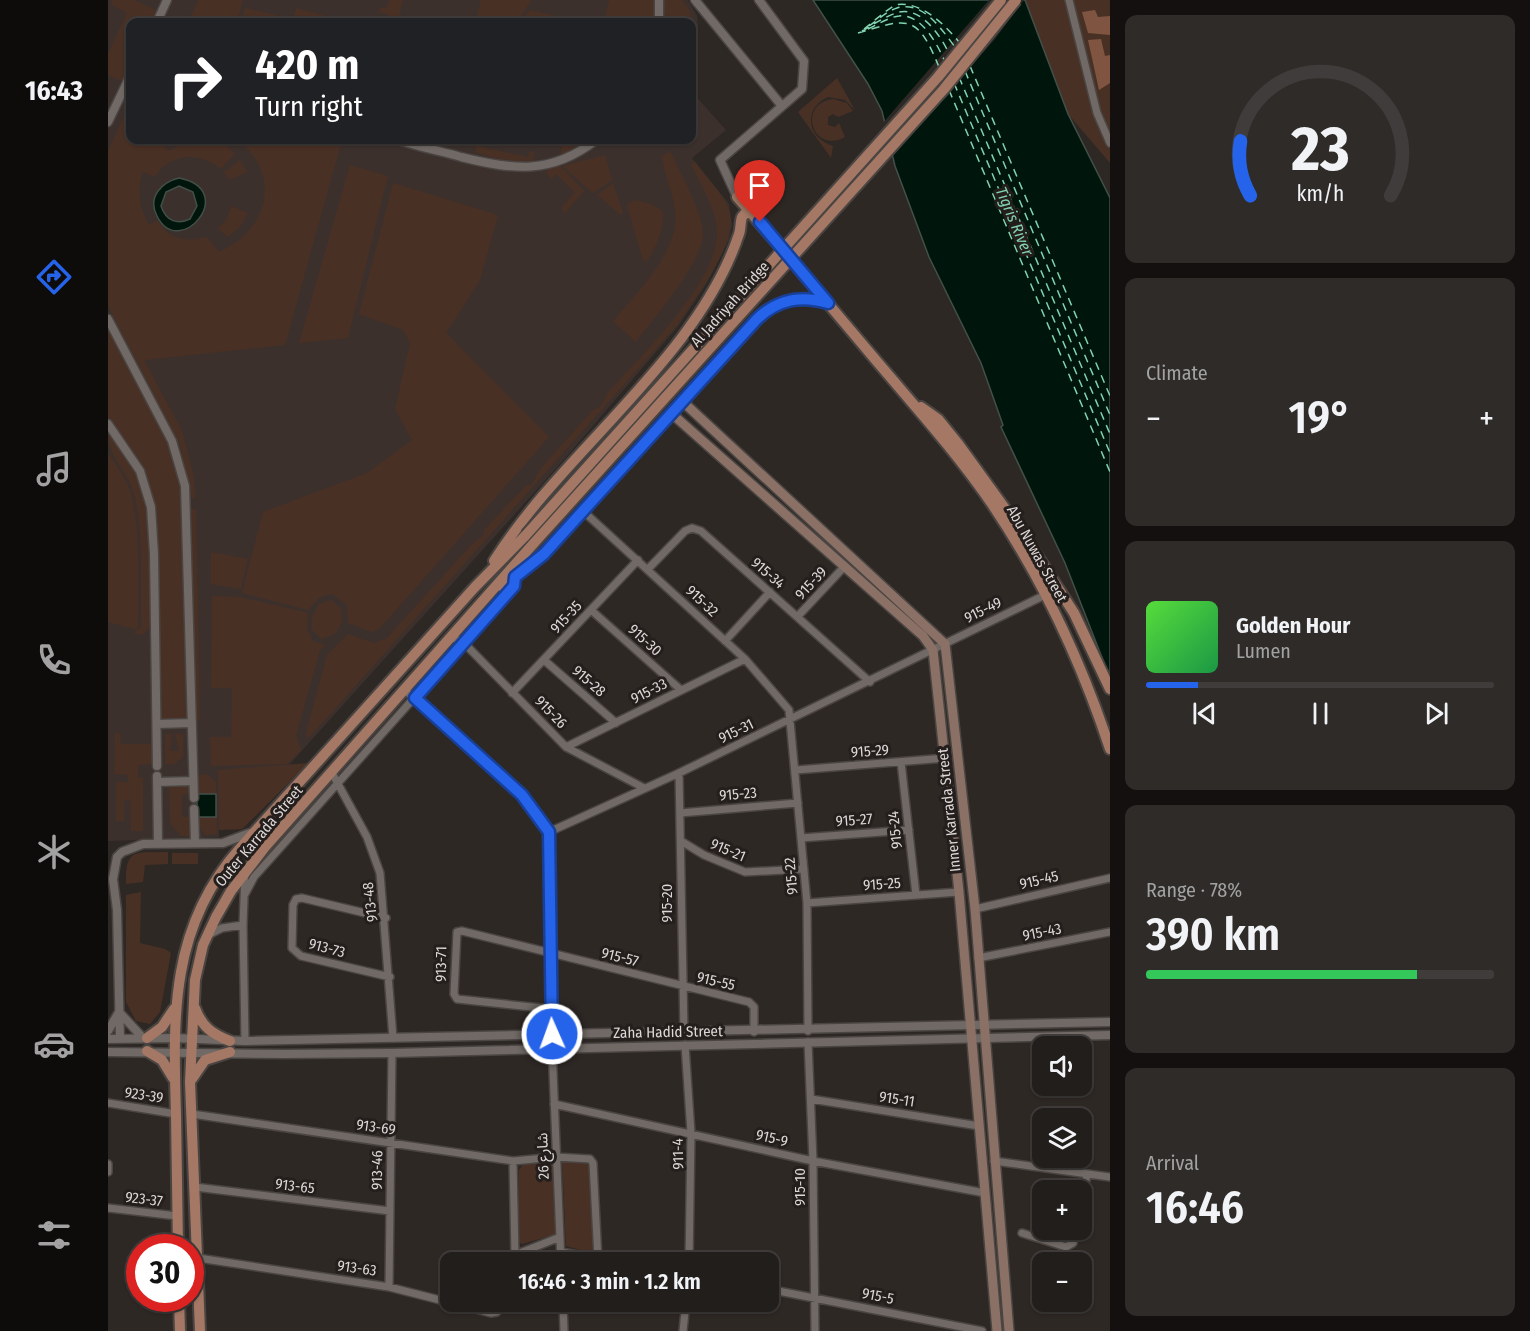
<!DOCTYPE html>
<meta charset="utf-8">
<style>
body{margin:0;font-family:"Fira Sans Condensed","Noto Sans Arabic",sans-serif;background:#2e2b29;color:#f1f3f6;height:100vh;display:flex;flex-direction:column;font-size:22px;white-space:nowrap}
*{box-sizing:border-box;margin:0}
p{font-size:20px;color:#a2a2a3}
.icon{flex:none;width:33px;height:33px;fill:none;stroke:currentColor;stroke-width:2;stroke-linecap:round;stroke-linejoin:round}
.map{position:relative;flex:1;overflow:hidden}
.side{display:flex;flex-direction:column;gap:15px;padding:15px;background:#13100f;width:420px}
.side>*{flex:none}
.guide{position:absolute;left:18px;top:18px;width:570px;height:126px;border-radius:12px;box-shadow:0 2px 4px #0004,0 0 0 2px #3f3c3b;background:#202124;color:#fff;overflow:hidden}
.controls{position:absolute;left:924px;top:1036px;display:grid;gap:12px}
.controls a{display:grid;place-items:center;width:60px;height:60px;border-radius:12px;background:#221e1c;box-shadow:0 2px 4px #0004,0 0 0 2px #3f3c3b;font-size:30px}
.speed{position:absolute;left:18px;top:1234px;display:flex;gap:12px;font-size:30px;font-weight:700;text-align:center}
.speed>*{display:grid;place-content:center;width:78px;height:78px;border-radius:50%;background:#221e1c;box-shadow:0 2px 4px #0004,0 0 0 2px #3f3c3b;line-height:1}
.speed .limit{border:9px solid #d22;background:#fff;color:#111}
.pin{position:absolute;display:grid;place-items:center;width:51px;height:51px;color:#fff;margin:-62px -26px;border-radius:50% 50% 50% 0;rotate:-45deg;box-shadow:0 0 6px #0007}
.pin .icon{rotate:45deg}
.me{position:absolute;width:66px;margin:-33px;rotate:358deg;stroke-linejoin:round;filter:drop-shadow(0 0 4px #0008)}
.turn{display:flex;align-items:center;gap:21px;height:126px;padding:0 30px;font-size:27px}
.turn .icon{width:78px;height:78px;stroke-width:2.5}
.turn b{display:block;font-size:42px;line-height:51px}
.big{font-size:45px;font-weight:600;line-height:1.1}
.side .widget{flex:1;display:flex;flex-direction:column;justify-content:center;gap:9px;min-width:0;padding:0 21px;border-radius:12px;background:#2e2b29}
.side .dial{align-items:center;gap:0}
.dial svg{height:156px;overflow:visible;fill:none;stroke:#3f3c3b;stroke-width:7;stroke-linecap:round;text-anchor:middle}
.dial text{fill:#f1f3f6;stroke:none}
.song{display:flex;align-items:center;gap:18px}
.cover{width:72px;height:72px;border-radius:9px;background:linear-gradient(135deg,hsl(110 70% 55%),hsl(140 70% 35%))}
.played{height:6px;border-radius:3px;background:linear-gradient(90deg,#2563eb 15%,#3f3c3b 15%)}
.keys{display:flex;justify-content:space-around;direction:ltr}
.heat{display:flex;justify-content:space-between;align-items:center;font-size:33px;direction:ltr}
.charge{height:9px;border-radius:4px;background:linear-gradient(90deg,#34c759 78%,#3f3c3b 0)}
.trip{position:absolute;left:332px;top:1252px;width:339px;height:60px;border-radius:12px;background:#221e1c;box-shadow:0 2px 4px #0004,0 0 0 2px #3f3c3b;font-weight:600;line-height:60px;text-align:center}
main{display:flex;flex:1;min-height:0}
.menu{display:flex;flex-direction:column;width:108px;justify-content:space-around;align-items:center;background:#0e0c0b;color:#a2a2a3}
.menu .icon{width:42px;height:42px}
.menu .on{color:#2563eb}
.menu b{font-size:27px;color:#f1f3f6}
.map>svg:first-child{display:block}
.built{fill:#3c302c}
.green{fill:#493025}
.forest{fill:#7f5541}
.water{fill:#00160c;stroke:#425049;stroke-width:1.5;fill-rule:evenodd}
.pier{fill:#2e2825}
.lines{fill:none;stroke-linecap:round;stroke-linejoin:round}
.ferry{stroke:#81d3b1;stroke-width:1.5;stroke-dasharray:8 6;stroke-linecap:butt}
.minor-casing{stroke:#4a4542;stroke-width:10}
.tertiary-casing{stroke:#4a4542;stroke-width:11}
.secondary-casing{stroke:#4a4542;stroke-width:12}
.primary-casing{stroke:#4a4542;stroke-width:14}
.minor{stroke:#706965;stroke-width:7}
.tertiary{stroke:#706965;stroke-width:8}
.secondary{stroke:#8a7065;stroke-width:9}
.primary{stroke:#a47864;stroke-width:10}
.primary-bridge-casing{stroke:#4a4542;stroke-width:14;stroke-linecap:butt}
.primary-bridge{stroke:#a47864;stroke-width:10}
.route-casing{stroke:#184099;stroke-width:15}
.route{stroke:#2563eb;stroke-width:10}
.labels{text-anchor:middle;stroke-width:6;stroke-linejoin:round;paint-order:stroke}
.street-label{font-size:15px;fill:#ddd8d7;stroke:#241e1c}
.water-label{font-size:16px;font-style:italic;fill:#81d3b1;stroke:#241e1c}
</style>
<main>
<nav class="menu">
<b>16:43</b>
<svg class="icon on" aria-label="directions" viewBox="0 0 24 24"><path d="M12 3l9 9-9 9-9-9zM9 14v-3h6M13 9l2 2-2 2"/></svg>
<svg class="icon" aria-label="music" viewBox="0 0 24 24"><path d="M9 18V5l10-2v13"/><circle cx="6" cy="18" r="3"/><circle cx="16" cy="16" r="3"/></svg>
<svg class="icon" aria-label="phone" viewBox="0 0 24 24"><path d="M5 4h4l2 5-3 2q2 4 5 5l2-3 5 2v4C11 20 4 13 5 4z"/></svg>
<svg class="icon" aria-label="climate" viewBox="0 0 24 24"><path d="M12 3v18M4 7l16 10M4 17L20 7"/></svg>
<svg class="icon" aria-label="car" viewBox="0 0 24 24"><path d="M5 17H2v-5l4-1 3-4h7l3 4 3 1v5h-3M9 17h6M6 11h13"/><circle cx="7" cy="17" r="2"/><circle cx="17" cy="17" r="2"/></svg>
<svg class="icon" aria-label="filters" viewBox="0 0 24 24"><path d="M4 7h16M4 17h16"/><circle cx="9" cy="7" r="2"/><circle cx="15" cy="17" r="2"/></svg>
</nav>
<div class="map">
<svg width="1002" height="1331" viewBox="0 0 1002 1331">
<rect width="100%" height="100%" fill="#2e2825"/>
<path class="built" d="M0 0H580L589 16 590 27 584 40V22H22V140H584V92L618 130 584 158 621 204 624 225 621 240 599 283 571 325 460 455 180 766 111 770V837L0 841Z"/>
<path class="green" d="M4 0H26L50 11 44 22H22V68L15 82 0 75V53L19 13 4 5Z
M90 0H135L129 22H81Z
M282 0H295L290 22H279L281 15 271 12 272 7 278 8Z
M373 0H423L410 22H371L372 17 369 16Z
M501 0H546L547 22H496Z
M555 0H574L582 11 583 22H557Z
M917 0H1002V163L960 114Z
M137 8 185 19 188 8 218 16 208 22H133Z
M422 10 474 22H412Z
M729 78 747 110 737 100 720 97C695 108 698 138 725 146L723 158 690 112Z
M725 99 739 103 745 111 730 117 725 114 720 117V125L727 127 731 123 737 137C705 155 688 104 725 99Z
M22 102V140H58L54 142 60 151C82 140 109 131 127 154L113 169C92 152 62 152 47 177L35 172C28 190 32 208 41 225L49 220C60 239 78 243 99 237L111 252C160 230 175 176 130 140H234L177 345 36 360 74 431 86 477 87 498H84L72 445 0 306V151Z
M370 140H374L373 147 420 157 422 151 426 152 425 161C405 162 385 159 367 152Z
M457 140H477L479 141 453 155 454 141Z
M562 151C572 173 594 210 595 233 596 261 545 318 528 342L505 321C528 294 573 250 567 210 565 191 556 177 554 156Z
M497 155 504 180 485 193 454 166Z
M132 160 139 172 121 180 116 172Z
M587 162C597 176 613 191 620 207 634 240 587 297 570 324L200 739 198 733 219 655 240 634 266 643 279 638 363 545 376 535V530L418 486 423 485 434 467 484 411 493 406 499 394C531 358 610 282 609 233 609 210 592 184 583 164Z
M242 165 280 176 240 338 191 343Z
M452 166 476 191 457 213 453 208 467 192 448 174 444 179 438 173 440 169Z
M285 183 390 215 372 280 338 333 441 437 272 628 264 632 240 623 239 605 224 594 212 597 200 610 134 593 155 512 259 473 304 440 287 409 302 343 295 330 251 314Z
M505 183 515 213 513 215 489 195Z
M526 200C534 202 548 204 553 210 561 218 545 255 538 262L535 260 519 205Z
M123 206 140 213 132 227 120 237 110 229 119 219Z
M0 326 61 442 74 487 78 721 51 720 48 514 32 463 0 417Z
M0 432 28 473 39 514 43 618 41 628 34 635 25 633 33 627V613C32 574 36 528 25 491 17 466 0 459 0 432Z
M0 453C7 463 15 474 20 485 34 520 30 589 30 628L26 629 0 622Z
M83 509H88L92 720 88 721Z
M103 552 140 559 133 589 103 584Z
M104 596 132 597 200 613 199 629 205 641 217 645 212 650 188 735 193 750 179 764 103 766 102 737H123L124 688H103Z
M223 600 233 608 234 622 227 634 214 639 204 630V616L211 604Z
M7 733H12L13 744H45V764L30 765V777L35 778V831H23L22 800 16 801V821H8V782H20V775L6 774Z
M57 734H64L62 751H71L67 734H75V757L66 764H57Z
M201 763 134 829 111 830 110 770Z
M89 774 100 775 108 782 109 834 97 835 92 828Z
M61 785H82L83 794 74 795V817H83L84 836H73L62 823Z
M60 852V864L37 865 35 882 18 884C17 847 28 853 60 852Z
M64 853H90V864H64Z
M33 892 32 943 57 949 63 953 52 1012 42 1024 28 1021 18 1002V895Z
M454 1160 481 1161 483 1165 486 1247 483 1253 458 1246Z
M445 1162 449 1234 414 1244 411 1242V1170L415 1164Z"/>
<path class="forest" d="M987 10 990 17 1002 16V35L980 33 974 12Z
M993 39 997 56 1002 55V83L991 90 980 40Z"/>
<path class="water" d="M705 0H917L960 114 1002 198V678L957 563 893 427 895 425 873 363 821 257 787 166 774 111 760 84Z
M71 178C132 190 71 261 49 216 39 197 54 182 71 178ZM71 186 85 192 89 206 82 219C69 225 58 221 53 206L58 192Z
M89 794H108V817H89Z"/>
<path class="pier" d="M881 0H916L887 39 782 158 774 124Z"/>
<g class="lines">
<path class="ferry" d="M761 26C770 20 779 11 789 8 815 0 834 30 847 47
M756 29C766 21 776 12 787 5 813 0 837 25 851 42
M760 29C769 25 781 17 791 16 813 13 830 45 837 62
M754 31C765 25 776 17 788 13 812 4 834 37 842 56
M750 33C800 18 809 13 831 67
M862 66 1002 396
M857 71 1002 415
M851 77 1002 434
M846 83 1002 453
M841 90 1002 472"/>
<g class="minor-casing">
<path id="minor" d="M961 0 989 113 1002 143
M475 511 637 659 681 710 699 903 700 1031
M540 569 577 531 584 528 593 531 762 682
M483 610 573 690
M690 616 735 568
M344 637 356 643 458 747 536 788
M617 641 662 592
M436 660 508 723
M297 690 414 795 441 832 444 1034
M404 693 530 560
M458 747 637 659
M793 762 808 895
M688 770 838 758
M224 773 259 837 272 873 285 1038
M571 773 576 1033
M572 813 690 803
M441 832 571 773 937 595
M693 838 801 830
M573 841 596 855 637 872 696 869
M137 873 135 925 137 1041
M137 894 146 877 406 586 407 577
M699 903 851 892
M867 909 1002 878
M278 918 194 898 188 899 185 905 184 948 193 956 282 977
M100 935 114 928 135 925
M870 958 1002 932
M443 1009 349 999 346 994 349 932 354 931 641 1002 646 1007V1032
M700 1042 705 1161 707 1331
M577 1045 583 1133 581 1263
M444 1047 453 1263
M703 1099 871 1126
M0 1103 68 1114
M446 1104 705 1161 877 1193
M84 1114 405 1161 448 1157 482 1159 485 1163 490 1259
M405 1161 407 1255 405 1263
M886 1161 1002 1177
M0 1164V1172
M87 1187 282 1211
M974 1202 979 1174
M0 1208 69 1216
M914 1233 958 1247 965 1243 968 1230
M453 1252 513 1263
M407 1255 452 1237
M90 1258 281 1287 383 1313 389 1312 394 1302
M281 1287 284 1053
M660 1289 874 1331
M455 1302 456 1331
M575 1331 578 1302"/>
</g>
<g class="tertiary-casing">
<path id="tertiary" d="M551 0V22
M587 0 674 106
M49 22 59 0
M0 122 22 76
M291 140C311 147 332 151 353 157 405 170 443 175 488 140
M629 197 612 160 694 89 696 61 651 0
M0 319 64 441 77 486 86 798
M0 424 32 471 43 507 46 554 49 766
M49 724 84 723
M49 776 50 842
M49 782 85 781
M86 809 87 842
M0 1031 11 1012 35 1038
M0 1039 66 1038 137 1041 1002 1022
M12 1039 9 910 5 879 9 857 14 852 35 844 115 843 142 833
M0 1052 176 1054 284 1053 1002 1035"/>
</g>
<g class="secondary-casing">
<path id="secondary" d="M574 401 837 644 867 909 901 1331
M563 413 815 636 825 650 851 892 889 1331"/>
</g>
<g class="primary-casing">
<path id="primary" d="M629 197C674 248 717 300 761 352 803 402 847 450 884 504 934 578 974 664 1002 749
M813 407 830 419 851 445 914 532 966 613 1002 689
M386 561C456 450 590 358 631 234 633 229 632 222 634 217L640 210
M393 586 436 554 654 314C675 298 695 296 720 303
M87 1008C94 1027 104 1034 122 1041
M39 1038 54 1027 66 1009
M39 1051 54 1060 65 1078
M84 1079 97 1060 122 1052
M70 1248C69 1204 69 1159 68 1115 65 1015 62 926 133 847L367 587 418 535
M71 1299 72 1331
M92 1331 82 1082 87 980 95 945 108 917 123 891 157 847 426 543"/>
</g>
<use href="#minor" class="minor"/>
<use href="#tertiary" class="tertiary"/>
<use href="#secondary" class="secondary"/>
<use href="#primary" class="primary"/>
<g class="primary-bridge-casing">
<path id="primary-bridge" d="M418 535 830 77 893 0
M426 543 836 89 908 0"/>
</g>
<use href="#primary-bridge" class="primary-bridge"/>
</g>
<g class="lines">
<g class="route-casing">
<path id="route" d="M444 1034 441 832 414 795 307 698 406 586 407 577 436 554 649 319C670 299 693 295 720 303L652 222"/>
</g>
<use href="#route" class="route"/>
</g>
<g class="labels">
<g class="street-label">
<text transform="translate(622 304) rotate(-48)" y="5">Al Jadriyah Bridge</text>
<text transform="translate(929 554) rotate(61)" y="5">Abu Nuwas Street</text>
<text transform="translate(660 573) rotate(41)" y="5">915-34</text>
<text transform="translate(703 583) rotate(-47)" y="5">915-39</text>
<text transform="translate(594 601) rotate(43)" y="5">915-32</text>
<text transform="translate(875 610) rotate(-26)" y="5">915-49</text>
<text transform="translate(458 617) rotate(-47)" y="5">915-35</text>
<text transform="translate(537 640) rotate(42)" y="5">915-30</text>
<text transform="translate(481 681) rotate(41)" y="5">915-28</text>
<text transform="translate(541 691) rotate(-27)" y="5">915-33</text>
<text transform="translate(443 712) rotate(46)" y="5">915-26</text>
<text transform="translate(628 731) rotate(-26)" y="5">915-31</text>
<text transform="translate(762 751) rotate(-4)" y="5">915-29</text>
<text transform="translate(630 794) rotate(-5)" y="5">915-23</text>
<text transform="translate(841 810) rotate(-96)" y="5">Inner Karrada Street</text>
<text transform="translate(746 820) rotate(-4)" y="5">915-27</text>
<text transform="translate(787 830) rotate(-96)" y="5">915-24</text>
<text transform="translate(151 836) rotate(-50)" y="5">Outer Karrada Street</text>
<text transform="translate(620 850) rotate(23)" y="5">915-21</text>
<text transform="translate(683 876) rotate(-95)" y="5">915-22</text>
<text transform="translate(931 880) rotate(-13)" y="5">915-45</text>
<text transform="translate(774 884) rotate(-4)" y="5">915-25</text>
<text transform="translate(262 902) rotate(-97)" y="5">913-48</text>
<text transform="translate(559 903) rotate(-90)" y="5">915-20</text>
<text transform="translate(934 932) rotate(-11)" y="5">915-43</text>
<text transform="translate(219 948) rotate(15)" y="5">913-73</text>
<text transform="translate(512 957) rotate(14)" y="5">915-57</text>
<text transform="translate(333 964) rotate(-89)" y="5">913-71</text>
<text transform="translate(608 981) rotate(13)" y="5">915-55</text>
<text transform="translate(560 1032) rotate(-1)" y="5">Zaha Hadid Street</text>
<text transform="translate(36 1095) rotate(9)" y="5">923-39</text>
<text transform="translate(789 1099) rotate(9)" y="5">915-11</text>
<text transform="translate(268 1127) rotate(8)" y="5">913-69</text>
<text transform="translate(664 1138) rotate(13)" y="5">915-9</text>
<text transform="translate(570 1154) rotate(-91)" y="5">911-4</text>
<text transform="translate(435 1156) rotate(-92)" y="5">شارع 26</text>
<text transform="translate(269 1170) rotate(-89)" y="5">913-46</text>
<text transform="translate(187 1186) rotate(7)" y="5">913-65</text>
<text transform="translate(692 1187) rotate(-90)" y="5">915-10</text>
<text transform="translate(36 1199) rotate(7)" y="5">923-37</text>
<text transform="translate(249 1268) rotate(8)" y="5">913-63</text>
<text transform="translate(770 1296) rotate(11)" y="5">915-5</text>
</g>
<g class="water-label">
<text transform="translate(907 221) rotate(67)" y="6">Tigris River</text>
</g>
</g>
</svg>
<div class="controls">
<a><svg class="icon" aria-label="sound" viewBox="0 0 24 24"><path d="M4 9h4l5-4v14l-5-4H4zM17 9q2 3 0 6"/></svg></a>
<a><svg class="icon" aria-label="layers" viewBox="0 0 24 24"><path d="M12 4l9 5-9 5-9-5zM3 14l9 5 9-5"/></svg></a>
<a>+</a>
<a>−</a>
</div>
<div class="speed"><div class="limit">30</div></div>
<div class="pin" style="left:652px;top:222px;background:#d93025"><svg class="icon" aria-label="arrive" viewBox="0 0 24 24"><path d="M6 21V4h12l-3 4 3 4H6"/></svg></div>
<svg class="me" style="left:444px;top:1034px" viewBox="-20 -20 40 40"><circle r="17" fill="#2563eb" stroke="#fff" stroke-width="3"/><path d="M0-11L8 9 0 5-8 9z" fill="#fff"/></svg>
<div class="trip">16:46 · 3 min · 1.2 km</div>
<div class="guide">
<div class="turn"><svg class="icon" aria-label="right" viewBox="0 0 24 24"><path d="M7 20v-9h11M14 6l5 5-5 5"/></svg><div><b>420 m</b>Turn right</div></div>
</div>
</div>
<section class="side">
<div class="widget dial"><svg viewBox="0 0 100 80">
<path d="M14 69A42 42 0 1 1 86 69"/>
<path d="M14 69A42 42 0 0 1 9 41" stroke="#2563eb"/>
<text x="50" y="56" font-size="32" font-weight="700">23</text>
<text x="50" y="72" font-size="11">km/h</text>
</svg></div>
<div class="widget"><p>Climate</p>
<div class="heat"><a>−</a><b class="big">19°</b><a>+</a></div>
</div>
<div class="widget">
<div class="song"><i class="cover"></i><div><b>Golden Hour</b><p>Lumen</p></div></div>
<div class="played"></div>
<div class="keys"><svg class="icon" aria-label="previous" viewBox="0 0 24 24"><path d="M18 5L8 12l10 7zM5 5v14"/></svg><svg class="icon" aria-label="pause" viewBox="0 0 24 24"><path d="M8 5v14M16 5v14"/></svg><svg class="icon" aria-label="next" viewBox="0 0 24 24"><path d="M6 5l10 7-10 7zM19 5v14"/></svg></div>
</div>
<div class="widget"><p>Range · 78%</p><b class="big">390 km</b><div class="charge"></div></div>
<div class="widget"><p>Arrival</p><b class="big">16:46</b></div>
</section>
</main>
